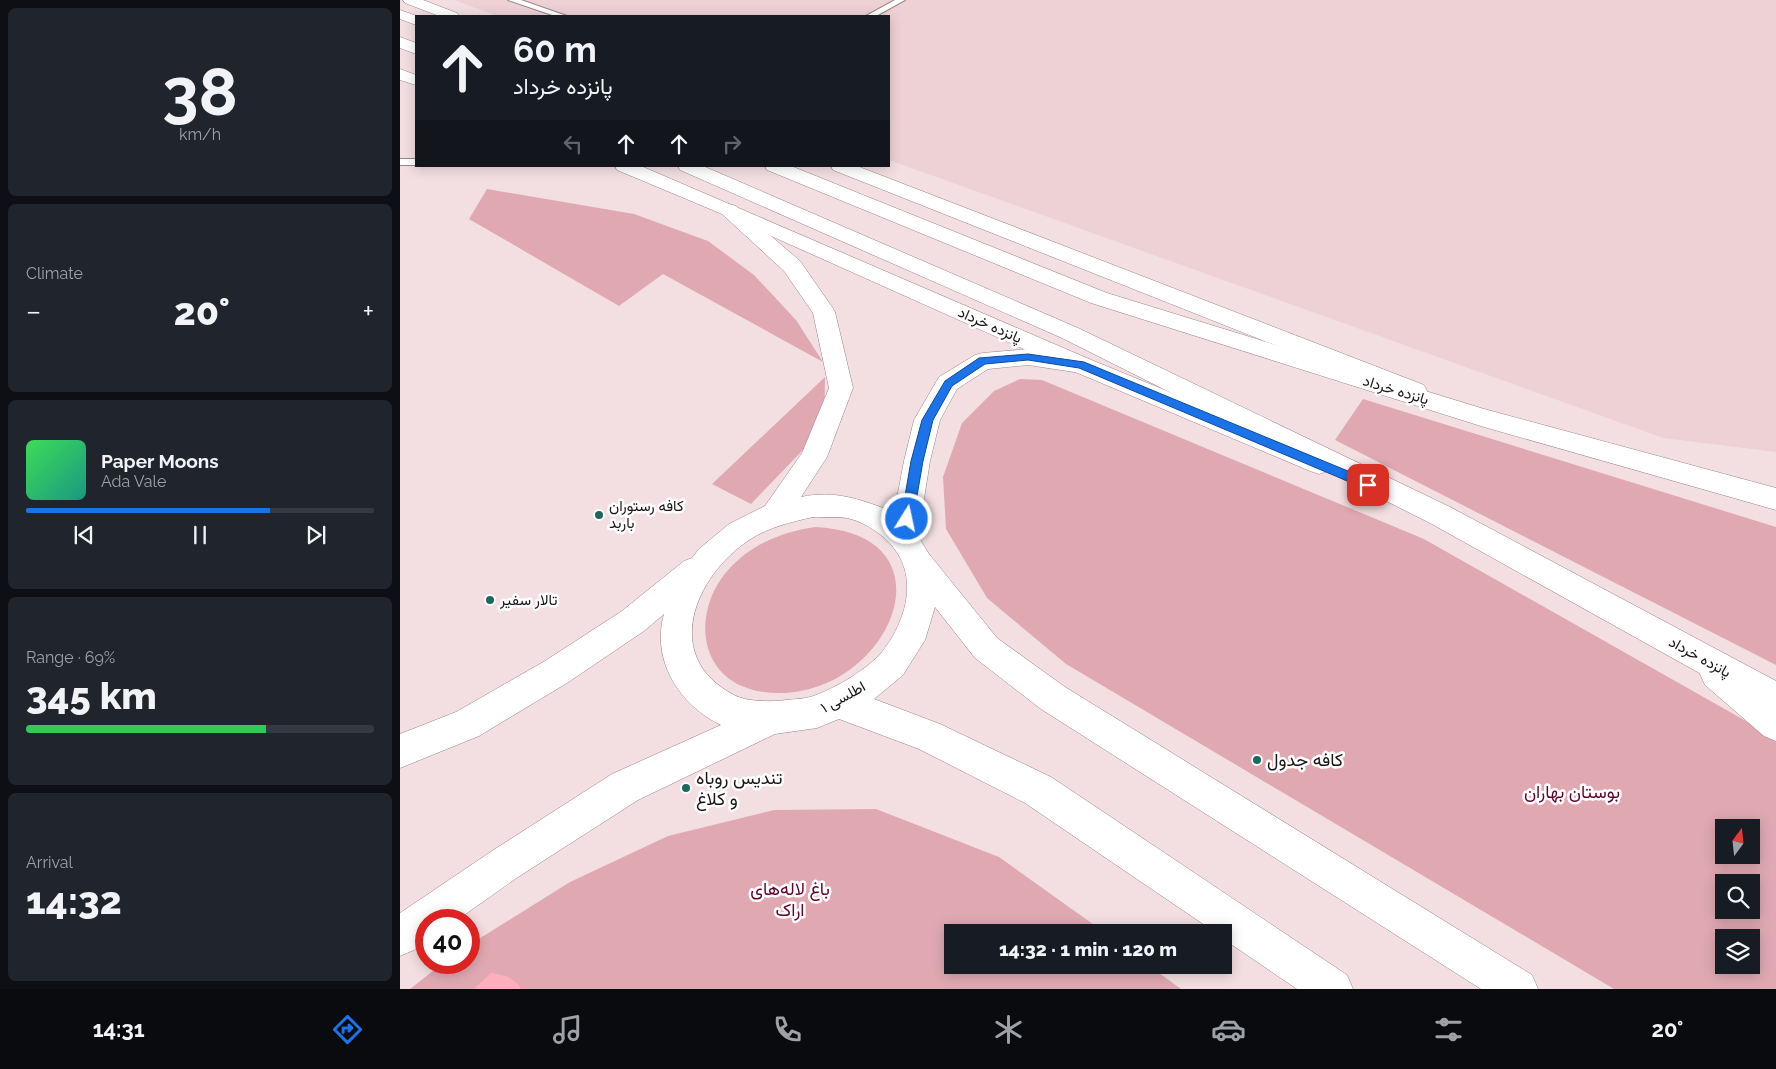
<!DOCTYPE html>
<meta charset="utf-8">
<style>
body{margin:0;font-family:Raleway,Vazirmatn,sans-serif;background:#20242c;color:#f1f3f6;height:100vh;display:flex;flex-direction:column;font-size:19px;white-space:nowrap}
*{box-sizing:border-box;margin:0}
p{font-size:16px;color:#9ea1a6}
.icon{flex:none;width:28px;height:28px;fill:none;stroke:currentColor;stroke-width:2;stroke-linecap:round;stroke-linejoin:round}
.map{position:relative;flex:1;overflow:hidden}
.side{display:flex;flex-direction:column;gap:8px;padding:8px;background:#0d0f14;width:400px}
.side>*{flex:none}
.hud{position:absolute;left:15px;top:15px;width:475px;height:152px;border-radius:0px;box-shadow:0 2px 12px #0003;background:#171b24;color:#f1f3f6;overflow:hidden}
.needle{width:32px;rotate:15deg}
.tools{position:absolute;left:1315px;top:819px;display:grid;gap:10px}
.tools a{display:grid;place-items:center;width:45px;height:45px;border-radius:0px;background:#171b24;box-shadow:0 2px 12px #0003;font-size:25px}
.speed{position:absolute;left:15px;top:909px;display:flex;gap:10px;font-size:25px;font-weight:700;text-align:center}
.speed>*{display:grid;place-content:center;width:65px;height:65px;border-radius:50%;background:#171b24;box-shadow:0 2px 12px #0003;line-height:1}
.speed .limit{border:8px solid #d22;background:#fff;color:#111}
.pin{position:absolute;display:grid;place-items:center;width:42px;height:42px;color:#fff;margin:-21px;border-radius:10px;box-shadow:0 2px 8px #0006}
.me{position:absolute;width:55px;margin:-28px;rotate:10deg;stroke-linejoin:round;filter:drop-shadow(0 0 4px #0008)}
.turn{display:flex;align-items:center;gap:18px;height:105px;padding:0 15px;font-size:22px}
.turn .icon{width:65px;height:65px;stroke-width:2.5}
.turn b{display:block;font-size:35px;line-height:42px}
.lanes{display:flex;align-items:center;height:48px;padding:0 15px;background:#0003;justify-content:center;gap:25px;direction:ltr}
.lanes .off{opacity:.35}
.big{font-size:38px;font-weight:800;line-height:1.1}
.side .tile{flex:1;display:flex;flex-direction:column;justify-content:center;gap:8px;min-width:0;padding:0 18px;border-radius:8px;background:#20242c}
.side .dial{align-items:center;gap:0}
.dial b{font-size:65px;line-height:1}
.song{display:flex;align-items:center;gap:15px}
.cover{width:60px;height:60px;border-radius:8px;background:linear-gradient(135deg,hsl(130 70% 55%),hsl(170 70% 35%))}
.played{height:5px;border-radius:2px;background:linear-gradient(90deg,#1a73e8 70%,#363941 70%)}
.keys{display:flex;justify-content:space-around;direction:ltr}
.heat{display:flex;justify-content:space-between;align-items:center;font-size:28px;direction:ltr}
.charge{height:8px;border-radius:4px;background:linear-gradient(90deg,#34c759 69%,#363941 0)}
.trip{position:absolute;left:544px;top:924px;width:288px;height:50px;border-radius:0px;background:#171b24;box-shadow:0 2px 12px #0003;font-weight:800;line-height:50px;text-align:center}
.dock{display:flex;height:80px;justify-content:space-around;align-items:center;background:#090b0e;color:#9ea1a6}
.dock .icon{width:35px;height:35px}
.dock .active{color:#1a73e8}
.dock b{font-size:22px;color:#f1f3f6}
main{display:flex;flex:1;min-height:0}
.map>svg:first-child{display:block}
.built{fill:#eed1d5}
.green{fill:#e0a9b2;fill-rule:evenodd}
.water{fill:#ffaebd}
.lines{fill:none;stroke-linecap:round;stroke-linejoin:round}
.service-casing{stroke:#988588;stroke-width:2}
.tertiary-casing{stroke:#988588;stroke-width:1}
.secondary-casing{stroke:#988588;stroke-width:1}
.primary-casing{stroke:#988588;stroke-width:1}
.service{fill:#fff;fill-rule:evenodd}
.tertiary{fill:#fff;fill-rule:evenodd}
.secondary{fill:#fff;fill-rule:evenodd}
.primary{fill:#fff;fill-rule:evenodd}
.route{fill:#1a73e8;stroke:#114b97}
.poi-dot{fill:#1d675e;stroke:#fff;stroke-width:2}
.labels{text-anchor:middle;stroke-width:5;stroke-linejoin:round;paint-order:stroke}
.street-label{font-size:15px;fill:#1a1415;stroke:#fff}
.poi-label{font-size:15px;fill:#1a1415;stroke:#fff;text-anchor:start}
.near-poi-label{font-size:18px;fill:#1a1415;stroke:#fff;text-anchor:start}
.near-park-label{font-size:18px;fill:#630327;stroke:#fff}
</style>
<main>
<section class="side">
<div class="tile dial"><b>38</b><p>km/h</p></div>
<div class="tile"><p>Climate</p>
<div class="heat"><a>−</a><b class="big">20°</b><a>+</a></div>
</div>
<div class="tile">
<div class="song"><i class="cover"></i><div><b>Paper Moons</b><p>Ada Vale</p></div></div>
<div class="played"></div>
<div class="keys"><svg class="icon" aria-label="previous" viewBox="0 0 24 24"><path d="M18 5L8 12l10 7zM5 5v14"/></svg><svg class="icon" aria-label="pause" viewBox="0 0 24 24"><path d="M8 5v14M16 5v14"/></svg><svg class="icon" aria-label="next" viewBox="0 0 24 24"><path d="M6 5l10 7-10 7zM19 5v14"/></svg></div>
</div>
<div class="tile"><p>Range · 69%</p><b class="big">345 km</b><div class="charge"></div></div>
<div class="tile"><p>Arrival</p><b class="big">14:32</b></div>
</section>
<div class="map">
<svg width="1376" height="989" viewBox="0 0 1376 989">
<rect width="100%" height="100%" fill="#f3dfe2"/>
<path class="built" d="M54 0H1376V452L1263 438 489 160V16H97Z"/>
<path class="green" d="M87 189 234 214 308 241 354 275 396 320 423 362 263 274 219 306 69 219Z
M425 377 424 428 351 504 312 484Z
M620 379 642 380 1024 539 1376 738V989H1214L666 664 587 598 546 529 543 477 562 423 594 391ZM1324 828H1351V855H1324ZM1324 882H1351V910H1324ZM1324 938H1351V965H1324Z
M963 399 1376 527V665L935 440Z
M415 527C564 534 485 708 363 692 298 683 290 613 328 570 351 544 382 532 415 527Z
M476 809 599 857 704 932H552V965H748L781 989H10L43 963 69 962V945L170 882 268 836 374 810Z"/>
<path class="water" d="M91 973C104 975 114 977 121 989H74Z"/>
<g class="lines">
<g class="service-casing">
<path id="service" d="M108 0H121L167 16H155Z
M495 0H505L476 16H466Z
M0 159H16V165H0Z"/>
</g>
<g class="tertiary-casing">
<path id="tertiary" d="M329 204 336 206 400 261 432 307 435 312 453 388 427 457 401 497C435 490 458 499 489 510L494 514 504 461 514 420 539 377 575 355 583 353 628 349 689 359 693 365 689 371 681 373 628 365 588 369 557 389 540 420 530 461 518 536 529 554 597 638 665 687 1132 975 1138 989H1081L641 709 575 658 535 607 525 640 503 675 474 699 540 724 651 777 947 975 953 989H897L822 938V932H815L625 803 519 749 439 719 417 728 375 734 238 800 118 877 57 920H26V941L14 950 0 956V913L92 851 212 774 321 725C279 705 251 660 264 614L244 631 167 683 79 736 0 768V734L56 712 145 661 222 611 284 561 292 558 299 549 329 524 365 506 402 453 429 388 413 313 384 271 322 214 319 210 322 206ZM413 517C424 518 436 516 447 518 460 521 471 527 481 535 521 567 510 616 482 652 469 668 436 688 416 695 407 699 395 699 386 700 373 702 346 702 334 695 261 657 294 577 349 540 369 527 391 522 413 517Z
M1316 659 1327 663 1376 703V741L1364 736 1305 685 1300 674 1305 663Z"/>
</g>
<g class="secondary-casing">
<path id="secondary" d="M3 0H23L57 13 59 16H39L5 3Z
M0 69 16 75V85L0 80Z
M215 166H241L689 359 928 457 932 464 928 471 919 474 910 471 673 371 322 214 217 170Z
M431 166H457L1024 385 1027 391 1024 397 1015 400 1006 397 433 170Z"/>
</g>
<g class="primary-casing">
<path id="primary" d="M0 10 17 16 16 25 0 19Z
M0 37 16 43V54L0 48Z
M278 166H303L678 328 1050 507 1376 681V714L1364 709 1030 523 662 338 280 170Z
M365 166H391L707 293 1084 409 1376 488V510L1084 427 691 303 367 170Z"/>
</g>
<use href="#service" class="service"/>
<use href="#tertiary" class="tertiary"/>
<use href="#secondary" class="secondary"/>
<use href="#primary" class="primary"/>
</g>
<path class="route" d="M628 354 684 362 972 481 974 485 968 489 964 488 679 368 628 360 585 364 552 386 533 420 523 461 513 519 511 522H503L501 519 511 461 522 420 545 381 579 358Z"/>
<g class="poi-dot">
<circle cx="199" cy="515" r="5"/>
<circle cx="90" cy="600" r="5"/>
<circle cx="857" cy="760" r="5"/>
<circle cx="286" cy="788" r="5"/>
</g>
<g class="labels">
<g class="street-label">
<text transform="translate(590 325) rotate(24)" y="5">پانزده خرداد</text>
<text transform="translate(996 390) rotate(17)" y="5">پانزده خرداد</text>
<text transform="translate(1300 657) rotate(29)" y="5">پانزده خرداد</text>
<text transform="translate(443 697) rotate(-29)" y="5">اطلسی ۱</text>
</g>
<g class="poi-label">
<text x="209" y="511">کافه رستوران<tspan x="209" dy="17">باربد</tspan></text>
<text x="100" y="605">تالار سفیر</text>
</g>
<g class="near-poi-label">
<text x="867" y="766">کافه جدول</text>
<text x="296" y="784">تندیس روباه<tspan x="296" dy="21">و کلاغ</tspan></text>
</g>
<g class="near-park-label">
<text x="1172" y="798">بوستان بهاران</text>
<text x="390" y="895">باغ لاله‌های<tspan x="390" dy="21">اراک</tspan></text>
</g>
</g>
</svg>
<div class="tools">
<a><svg class="needle" viewBox="-14 -14 28 28"><path d="M0-13l5 13h-10z" fill="#e53935"/><path d="M0 13l5-13h-10z" fill="#9ea1a6"/></svg></a>
<a><svg class="icon" aria-label="search" viewBox="0 0 24 24"><circle cx="10" cy="10" r="6"/><path d="M15 15l6 6"/></svg></a>
<a><svg class="icon" aria-label="layers" viewBox="0 0 24 24"><path d="M12 4l9 5-9 5-9-5zM3 14l9 5 9-5"/></svg></a>
</div>
<div class="speed"><div class="limit">40</div></div>
<div class="pin" style="left:968px;top:485px;background:#d93025"><svg class="icon" aria-label="arrive" viewBox="0 0 24 24"><path d="M6 21V4h12l-3 4 3 4H6"/></svg></div>
<svg class="me" style="left:507px;top:519px" viewBox="-20 -20 40 40"><circle r="17" fill="#1a73e8" stroke="#fff" stroke-width="3"/><path d="M0-11L8 9 0 5-8 9z" fill="#fff"/></svg>
<div class="trip">14:32 · 1 min · 120 m</div>
<div class="hud">
<div class="turn"><svg class="icon" aria-label="ahead" viewBox="0 0 24 24"><path d="M12 20V5M6 11l6-6 6 6"/></svg><div><b>60 m</b>پانزده خرداد</div></div>
<div class="lanes"><svg class="icon off" aria-label="left" viewBox="0 0 24 24"><path d="M17 20v-9H6M10 6l-5 5 5 5"/></svg><svg class="icon" aria-label="ahead" viewBox="0 0 24 24"><path d="M12 20V5M6 11l6-6 6 6"/></svg><svg class="icon" aria-label="ahead" viewBox="0 0 24 24"><path d="M12 20V5M6 11l6-6 6 6"/></svg><svg class="icon off" aria-label="right" viewBox="0 0 24 24"><path d="M7 20v-9h11M14 6l5 5-5 5"/></svg></div>
</div>
</div>
</main>
<nav class="dock">
<b>14:31</b>
<svg class="icon active" aria-label="directions" viewBox="0 0 24 24"><path d="M12 3l9 9-9 9-9-9zM9 14v-3h6M13 9l2 2-2 2"/></svg>
<svg class="icon" aria-label="music" viewBox="0 0 24 24"><path d="M9 18V5l10-2v13"/><circle cx="6" cy="18" r="3"/><circle cx="16" cy="16" r="3"/></svg>
<svg class="icon" aria-label="phone" viewBox="0 0 24 24"><path d="M5 4h4l2 5-3 2q2 4 5 5l2-3 5 2v4C11 20 4 13 5 4z"/></svg>
<svg class="icon" aria-label="climate" viewBox="0 0 24 24"><path d="M12 3v18M4 7l16 10M4 17L20 7"/></svg>
<svg class="icon" aria-label="car" viewBox="0 0 24 24"><path d="M5 17H2v-5l4-1 3-4h7l3 4 3 1v5h-3M9 17h6M6 11h13"/><circle cx="7" cy="17" r="2"/><circle cx="17" cy="17" r="2"/></svg>
<svg class="icon" aria-label="filters" viewBox="0 0 24 24"><path d="M4 7h16M4 17h16"/><circle cx="9" cy="7" r="2"/><circle cx="15" cy="17" r="2"/></svg>
<b>20°</b>
</nav>
